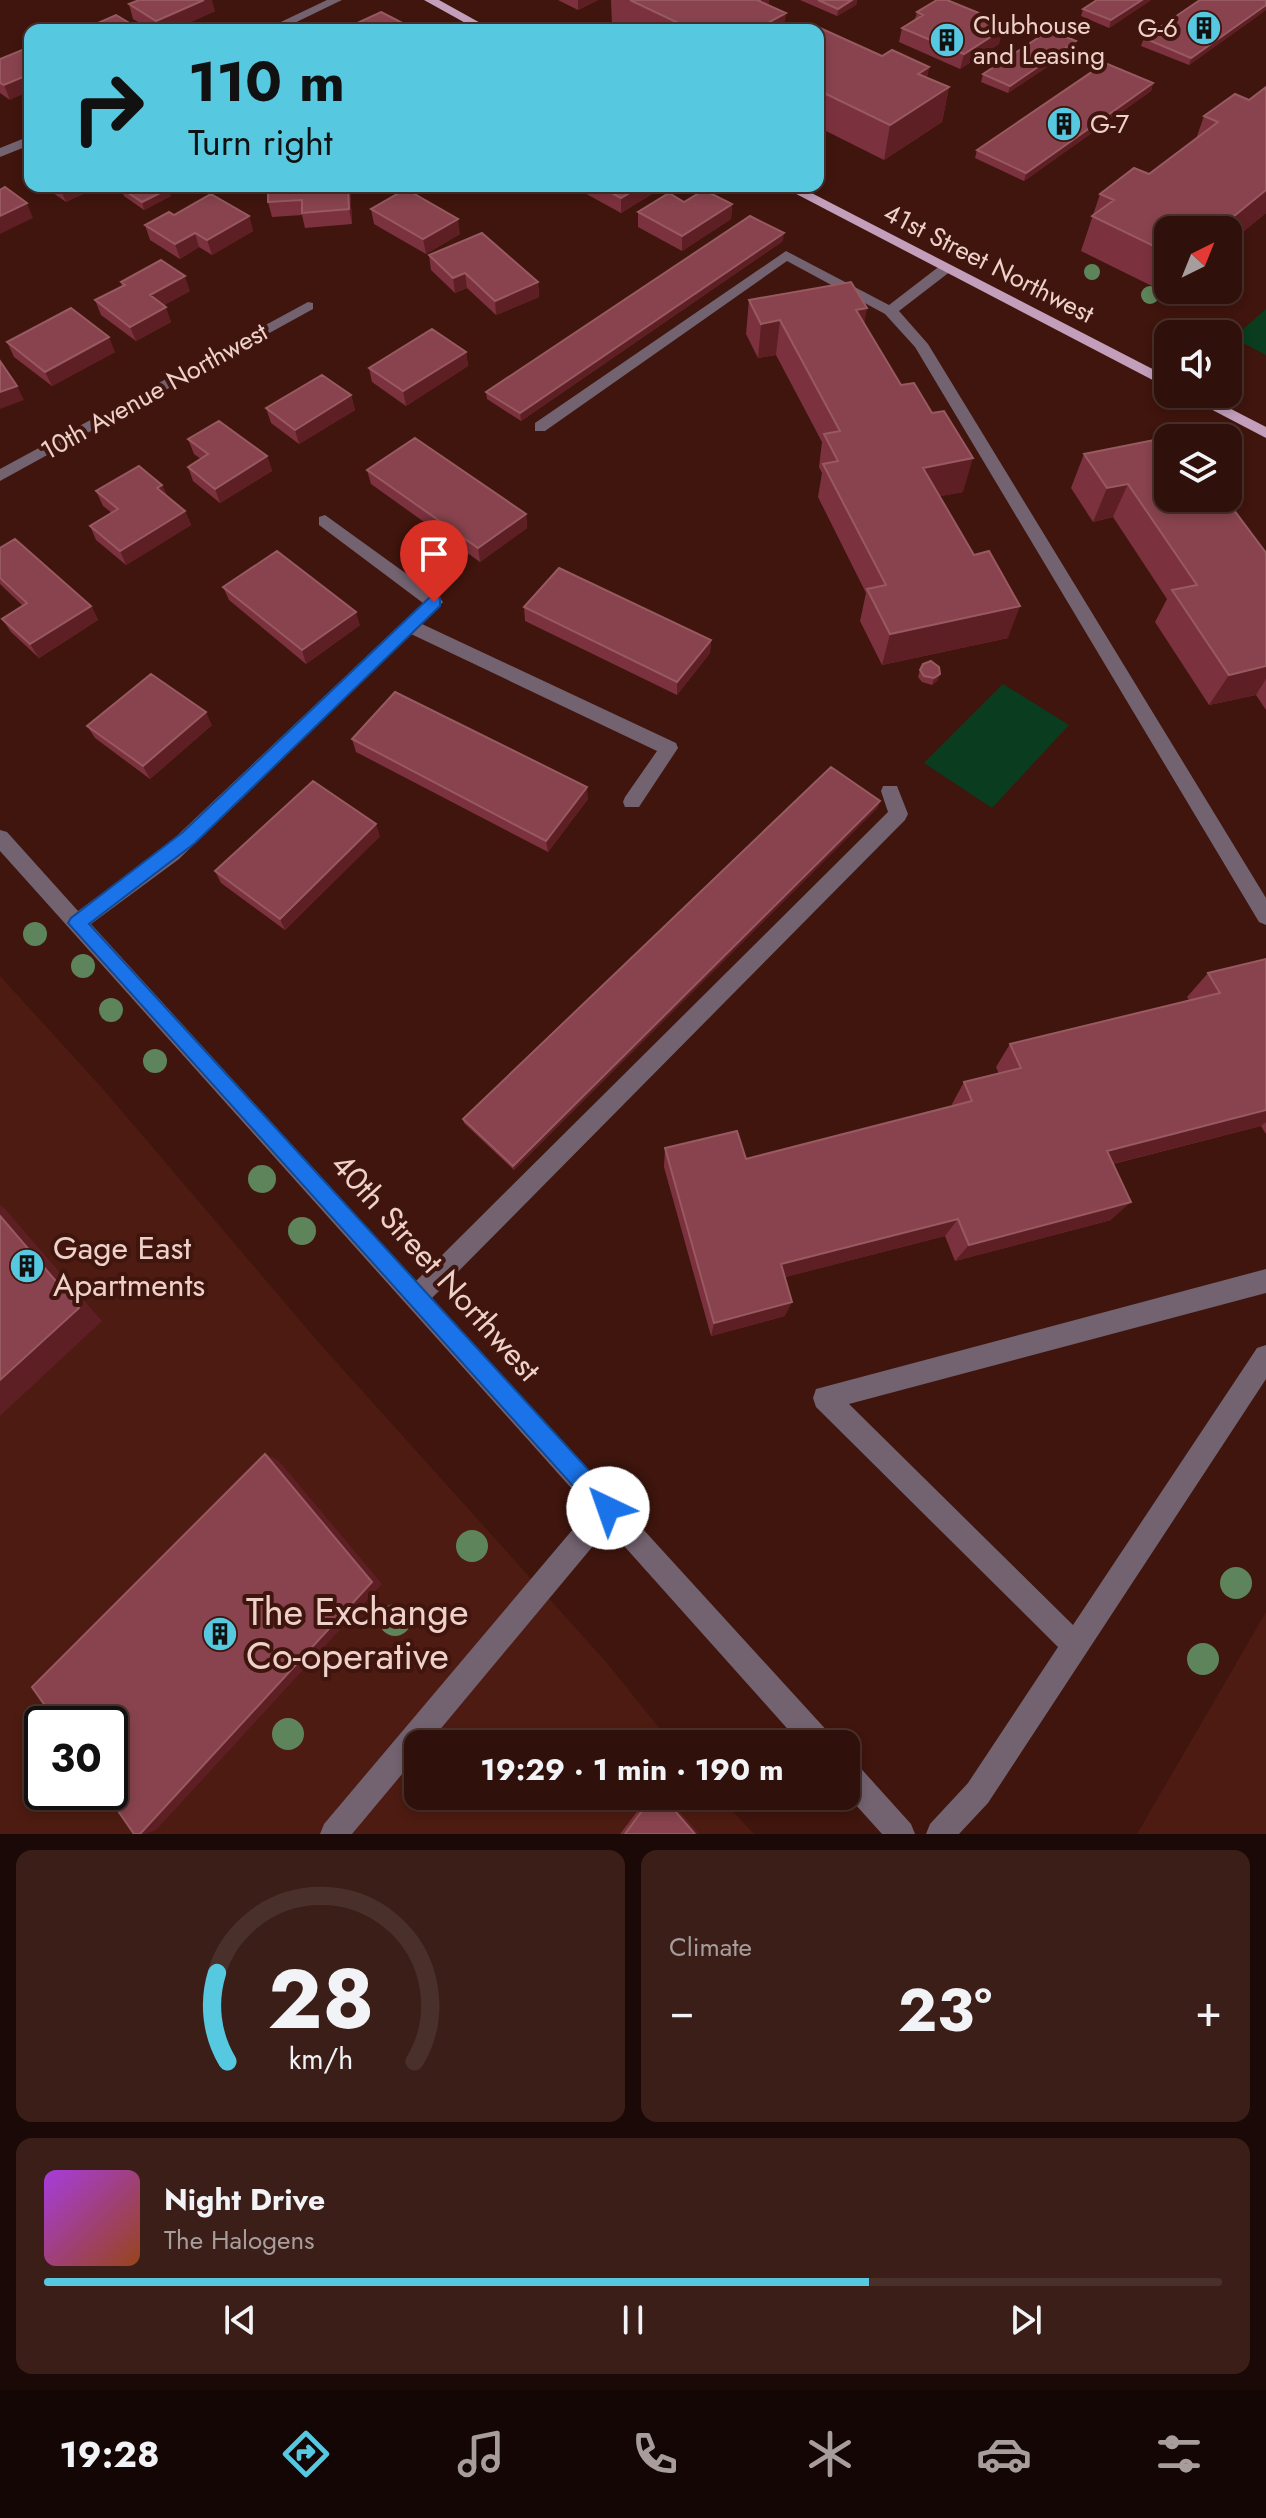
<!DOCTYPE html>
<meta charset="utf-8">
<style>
body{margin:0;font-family:Jost,sans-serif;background:#3b1e18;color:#f1f3f6;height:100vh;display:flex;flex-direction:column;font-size:30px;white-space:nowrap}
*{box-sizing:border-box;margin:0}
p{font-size:26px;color:#a79d9c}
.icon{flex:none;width:44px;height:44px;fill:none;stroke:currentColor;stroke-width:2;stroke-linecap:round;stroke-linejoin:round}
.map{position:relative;height:1834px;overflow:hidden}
.sheet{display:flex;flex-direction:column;gap:16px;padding:16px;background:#1a0906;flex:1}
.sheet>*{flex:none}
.banner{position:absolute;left:24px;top:24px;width:800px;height:168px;border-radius:16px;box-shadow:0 4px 12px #0003,0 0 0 2px #4a302b;background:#56c9e1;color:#111;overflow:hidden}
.needle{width:52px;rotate:43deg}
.fabs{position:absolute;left:1154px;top:216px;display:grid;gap:16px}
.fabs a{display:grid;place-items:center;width:88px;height:88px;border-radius:16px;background:#2f100a;box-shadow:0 4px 12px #0003,0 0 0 2px #4a302b;font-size:40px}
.speed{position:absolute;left:24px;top:1706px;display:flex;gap:16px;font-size:40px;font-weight:700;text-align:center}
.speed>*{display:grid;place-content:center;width:104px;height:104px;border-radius:50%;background:#2f100a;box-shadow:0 4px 12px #0003,0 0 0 2px #4a302b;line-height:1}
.speed .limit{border:4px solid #111;border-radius:12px;background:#fff;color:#111}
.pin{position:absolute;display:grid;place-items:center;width:68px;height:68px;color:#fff;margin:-82px -34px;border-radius:50% 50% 50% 0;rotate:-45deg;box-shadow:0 0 8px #0007}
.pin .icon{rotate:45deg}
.me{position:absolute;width:88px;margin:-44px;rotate:318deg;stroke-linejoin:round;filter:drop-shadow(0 0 6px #0008)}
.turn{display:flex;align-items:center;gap:28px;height:168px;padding:0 32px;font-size:36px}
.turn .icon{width:104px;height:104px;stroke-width:2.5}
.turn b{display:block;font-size:56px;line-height:68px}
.big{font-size:60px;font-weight:700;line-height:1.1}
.sheet .widget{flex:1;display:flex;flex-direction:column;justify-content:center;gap:12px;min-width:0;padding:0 28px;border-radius:16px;background:#3b1e18}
.sheet .dial{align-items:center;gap:0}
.dial svg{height:208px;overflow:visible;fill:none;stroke:#4a302b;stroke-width:7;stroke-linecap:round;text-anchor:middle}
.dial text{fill:#f1f3f6;stroke:none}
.song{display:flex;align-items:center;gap:24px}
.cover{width:96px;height:96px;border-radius:12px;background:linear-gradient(135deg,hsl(280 70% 55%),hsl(20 70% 35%))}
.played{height:8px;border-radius:4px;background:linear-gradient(90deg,#56c9e1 70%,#4a302b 70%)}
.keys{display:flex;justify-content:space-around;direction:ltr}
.heat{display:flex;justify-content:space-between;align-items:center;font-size:44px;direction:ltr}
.sheet .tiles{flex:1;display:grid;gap:16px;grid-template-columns:1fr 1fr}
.widget:last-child{grid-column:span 2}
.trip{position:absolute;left:404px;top:1730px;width:456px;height:80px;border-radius:16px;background:#2f100a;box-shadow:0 4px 12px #0003,0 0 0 2px #4a302b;font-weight:700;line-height:80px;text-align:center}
.dock{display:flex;height:128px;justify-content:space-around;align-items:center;background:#130604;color:#a79d9c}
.dock .icon{width:56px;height:56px}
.dock .active{color:#56c9e1}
.dock b{font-size:36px;color:#f1f3f6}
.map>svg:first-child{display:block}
.built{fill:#4d1b11;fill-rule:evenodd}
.green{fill:#0a3c1f}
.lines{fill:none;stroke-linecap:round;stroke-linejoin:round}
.minor{fill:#736270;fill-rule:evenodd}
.major{fill:#c39fbc;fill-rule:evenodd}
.tree{fill:#5e845b}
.wall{fill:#7c323e}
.shaded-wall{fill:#5e1f24}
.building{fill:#88434e;stroke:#985961;stroke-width:2}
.route{fill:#1a73e8;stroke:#114b97;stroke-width:2}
.labels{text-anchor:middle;stroke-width:8;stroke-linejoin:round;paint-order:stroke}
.far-poi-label{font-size:26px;fill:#eed1ca;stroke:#3f150d;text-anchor:start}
.far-street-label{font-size:26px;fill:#eed1ca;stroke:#3f150d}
.poi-label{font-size:32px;fill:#eed1ca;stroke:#3f150d;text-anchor:start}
.street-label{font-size:32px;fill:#eed1ca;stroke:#3f150d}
.near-poi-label{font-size:38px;fill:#eed1ca;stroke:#3f150d;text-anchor:start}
</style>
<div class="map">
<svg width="1266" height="1834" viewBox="0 0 1266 1834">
<rect width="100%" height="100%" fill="#3f150d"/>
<path class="built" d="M0 976 103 1089 320 1344 607 1663 672 1744H418V1796H719L754 1834H0ZM42 1724H110V1792H42Z
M1266 1612V1834H1137Z"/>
<path class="green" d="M1266 309V355L1233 338Z
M1003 684 1069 725 992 808 924 763Z"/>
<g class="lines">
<path class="minor" d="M327 0H342L280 30H264Z
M30 136V145L0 157V148Z
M786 251 889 305 941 265H951V271L899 311 928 344 1266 898V925L1259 922 915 347 885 314 787 261 545 431H535V423Z
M308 302 313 303V309L0 481V469Z
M325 515 440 598 443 602 422 624 676 743 678 748 639 807H625L623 802 625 797 657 751 411 634 179 859 91 924 416 1281 888 812 881 791 883 786H897L908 814 905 820 432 1298 830 1734 834 1744H801L608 1528 428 1744H418V1755L352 1834H320L324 1824 590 1509 0 851V830L7 832 78 911 165 847 423 603 319 525V517Z
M1266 1269V1293L849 1404 1073 1625 1257 1348 1266 1345V1379L988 1803 959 1834H926L930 1824 968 1783 1058 1647 816 1407 813 1398 816 1389Z
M846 1759 856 1763 911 1824 915 1834H882L846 1794Z"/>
<path class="major" d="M424 0H439L493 30H478Z
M781 186H798L1168 377V388Z
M1182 394H1202L1266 427V438Z"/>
</g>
<g class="tree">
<circle cx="1092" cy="272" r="8"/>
<circle cx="1150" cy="295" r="9"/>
<circle cx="35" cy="934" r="12"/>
<circle cx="83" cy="966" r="12"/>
<circle cx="111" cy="1010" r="12"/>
<circle cx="155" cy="1061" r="12"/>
<circle cx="262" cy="1179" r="14"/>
<circle cx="302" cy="1231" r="14"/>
<circle cx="472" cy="1546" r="16"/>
<circle cx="1236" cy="1583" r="16"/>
<circle cx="395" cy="1620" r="16"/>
<circle cx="1203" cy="1659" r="16"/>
<circle cx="288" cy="1734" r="16"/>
</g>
<path class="wall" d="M558 0H598L578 10Z
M611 0H769L768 5 784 30H622L612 25Z
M800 0H857L856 5 837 16Z
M1151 0 1109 28 1081 16 1083 9Z
M1266 0V10L1189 65 1141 46 1144 38Z
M129 4 215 11 173 30H152L133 19Z
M917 12 996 20 994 26 999 44 960 69 899 42 902 28 915 19Z
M357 23 416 30H358Z
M818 30 882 56 929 67 927 77 949 87 942 122 884 160 818 127Z
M1074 49 1008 93 981 82 983 74Z
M0 59 10 100 0 93Z
M1153 83 1151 91 1024 181 975 158 977 150Z
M1266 87V213L1228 244V230H1168V290H1172L1168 294 1081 251 1100 194 1149 174 1196 139 1204 116 1249 100Z
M45 186H100L66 202 46 188Z
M350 186 352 224 305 228 302 215 272 217 268 202Z
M581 186H665L621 213 581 191Z
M121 188 171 196 144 210 124 196Z
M732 204 731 219 682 251 638 227V212Z
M371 209 460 234 426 254 374 224Z
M174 215 249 216 253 231 212 255 199 247 180 259 150 240 145 225Z
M783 241 521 421 487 399 486 392Z
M429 255 538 282 539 297 496 315 467 288 455 293 431 270Z
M121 282 190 291 164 305 171 322 136 341 101 315 95 300 122 286Z
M749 300 864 324 963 492 940 496 1008 638 882 665 860 621 866 593 818 497 822 473 819 467 822 442 776 355 758 358 746 334Z
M7 342 115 352 52 386 14 357Z
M466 352 468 366 406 406 372 382 369 368Z
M351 395 355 410 299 444 271 423 266 408Z
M1168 438 1266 553V710L1256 695 1209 705 1155 622 1167 599 1113 517 1093 522 1071 488 1084 454Z
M188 439 267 456 272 471 220 503 193 481 188 467 201 459 194 454Z
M367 470 526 514 527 528 480 562 371 484Z
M162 485 167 496 185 511 191 525 126 565 96 540 90 526 112 513 103 506 96 491Z
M0 548 91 606 98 620 39 658 11 632 2 619 23 606 0 584Z
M223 587 360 625 306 664 229 600Z
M524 607 711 640 710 653 677 695 525 621Z
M920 670 938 680 932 685 922 682 918 677Z
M212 725 150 779 95 738 87 726Z
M352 739 588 799 548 852 356 752Z
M878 807 514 1170 464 1123 463 1119Z
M380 836 285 930 221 883 215 871Z
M1266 959V1134L1261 1126 1113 1164 1111 1220 955 1261 945 1236 785 1277V1316L711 1336 664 1167 665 1148 746 1159 953 1106 952 1104 964 1082 999 1074 996 1067 1010 1044 1189 1000 1187 997 1208 973Z
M649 1796H665L699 1834H620Z"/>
<path class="shaded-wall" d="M204 0H212L215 11 173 30H159L156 21Z
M578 0H598L578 10Z
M760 0H769L767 23 786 13 784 30H755Z
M852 0H857L856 5 837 16 838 9Z
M1142 0H1151L1109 28 1111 20Z
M1266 5V10L1189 65 1191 58Z
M1003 29 999 44 960 69 964 54Z
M1076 41 1074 49 1008 93 1010 86Z
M929 67 922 102 918 74Z
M30 74V91L10 100 4 85Z
M1153 83 1151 91 1024 181 1026 173Z
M949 87 942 122 884 160 890 125Z
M64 186H100L66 202 60 188Z
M348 186H350L352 224 349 209Z
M641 186H665L621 213V198Z
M168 189 171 196 144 210 142 202Z
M1266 190V213L1228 244V230H1217Z
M27 203 33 218 0 234V216Z
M732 204 731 219 682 251V236Z
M249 216 253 231 212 255 207 240Z
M458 219 460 234 426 254 423 239Z
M195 233 199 247 180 259 175 244Z
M784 233 783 241 521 421 520 413Z
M465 273 467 288 455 293 453 278Z
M185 276 190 291 155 310 150 295Z
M538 282 539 297 496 315 495 301Z
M166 307 171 322 136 341 130 327Z
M867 308 861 343 856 310Z
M780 320 776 355 758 358 761 324Z
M109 337 115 352 52 386 45 372Z
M466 352 468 366 406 406 403 391Z
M17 386 24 400 0 409V392Z
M351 395 355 410 299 444 295 430Z
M267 456 272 471 220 503 215 489Z
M973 458 963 492 915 501 923 468Z
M1128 484 1113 517 1093 522 1107 488Z
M162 485 168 499 157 488Z
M185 511 191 525 126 565 120 551Z
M526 514 527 528 480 562 478 548Z
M91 606 98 620 39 658 30 644Z
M1020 606 1008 638 882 665 890 634Z
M356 612 360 625 306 664 302 650Z
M711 640 710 653 677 695V682Z
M1266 666V679L1256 695 1209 705 1229 675Z
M940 674 938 680 932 685 934 678Z
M206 712 212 725 150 779 143 766Z
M587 787 588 799 548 852 546 841Z
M880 801 878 807 514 1170 513 1166Z
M376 824 380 836 285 930 280 919Z
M1266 1110V1122L1261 1126 1088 1170 1107 1151Z
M1131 1202 1111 1220 955 1261 969 1245Z
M0 1205 4 1208 102 1321 0 1416Z
M958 1219 945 1236 774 1280 781 1264Z
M792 1302 785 1316 711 1336 714 1323Z
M265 1454 278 1460 382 1584 156 1830 146 1834H140Z
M662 1796H665L699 1834H695Z"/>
<path class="building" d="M139 0H204L156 21 129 4Z
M630 0H760L759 1 786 13 755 30H693Z
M818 0H852L838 9Z
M937 0H947L996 20 990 24 1003 29 964 54 902 28 923 15 917 12Z
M1097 0H1142L1111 20 1083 9Z
M1200 0H1266V5L1191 58 1144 38Z
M381 12 416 30H369L357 23Z
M116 15 136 27 130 30H82Z
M820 28 882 56 892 50 929 67 918 74 949 87 890 125 818 90V30H817Z
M1050 30 1076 41 1010 86 983 74Z
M27 48 30 49V74L4 85 0 83V59Z
M1105 63 1153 83 1026 173 977 150Z
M1266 87V190L1217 230H1168V253L1092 216 1114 200 1100 194 1134 168 1149 174 1218 122 1204 116 1235 94 1249 100Z
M126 186H164L168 189 142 202 121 188Z
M268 186H348L349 209 302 213V200L268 202Z
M599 186H641L621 198Z
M5 187 27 203 0 216V190Z
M406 189 458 219 423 239 371 209Z
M704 190 732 204 682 236 638 212 669 193 684 202Z
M211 194 249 216 207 240 195 233 175 244 145 225 169 212 174 215Z
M750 216 784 233 520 413 486 392Z
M482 233 538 282 495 301 465 273 453 278 429 255Z
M161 260 185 276 150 295 166 307 130 327 95 300 125 285 121 282Z
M851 282 867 308 856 310 901 385 914 383 932 413 944 411 973 458 923 468 974 555 989 551 1020 606 890 634 867 589 886 585 823 464 838 461 824 434 840 431 780 320 761 324 749 300Z
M71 308 109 337 45 372 7 342Z
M432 329 466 352 403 391 369 368Z
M0 361 17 386 0 392Z
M322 375 351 395 295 430 266 408Z
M219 421 267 456 215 489 188 467 208 454 188 439Z
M1194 432 1198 438H1168V498H1225L1266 553V666L1229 675 1172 590 1197 585 1128 484 1107 488 1084 454Z
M415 438 526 514 478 548 367 470Z
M139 466 162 485 157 488 185 511 120 551 90 526 118 509 96 491Z
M15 539 91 606 30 644 2 619 27 603 0 578V548Z
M277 551 356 612 302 650 223 587Z
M559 568 711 640 677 682 524 607Z
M931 661 939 667 940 674 934 678 924 676 920 670 923 664Z
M151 674 206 712 143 766 87 726Z
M395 692 587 787 546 841 352 739Z
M831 767 880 801 513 1166 463 1119Z
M313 781 376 824 280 919 215 871Z
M1266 959V1110L1107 1151 1131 1202 969 1245 958 1219 781 1264 792 1302 714 1323 665 1148 737 1131 746 1159 972 1101 964 1082 1021 1068 1010 1044 1220 993 1208 973Z
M0 1216 79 1308 0 1380Z
M265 1454 372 1582 140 1834H134L105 1792H110V1724H58L32 1687Z
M653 1796H662L695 1834H625Z"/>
<path class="route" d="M434 597 440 598V606L195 843 89 924 616 1500 620 1508 616 1516 608 1519 600 1516 68 923 71 918 183 832 429 598Z"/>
<defs>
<g id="building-disc" transform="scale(1.8)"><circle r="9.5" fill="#56c9e1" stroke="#3f150d"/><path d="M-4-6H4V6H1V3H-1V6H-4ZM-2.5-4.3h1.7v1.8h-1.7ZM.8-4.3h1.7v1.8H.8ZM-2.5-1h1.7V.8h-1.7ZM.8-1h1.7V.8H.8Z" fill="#111"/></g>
</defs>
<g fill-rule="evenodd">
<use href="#building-disc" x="1204" y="28"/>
<use href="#building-disc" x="947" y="40"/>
<use href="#building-disc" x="1064" y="124"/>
<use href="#building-disc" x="27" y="1266"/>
<use href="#building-disc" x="220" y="1634"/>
</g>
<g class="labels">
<g class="far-poi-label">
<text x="973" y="34">Clubhouse<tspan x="973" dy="30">and Leasing</tspan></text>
<text x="1178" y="37" text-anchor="end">G-6</text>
<text x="1090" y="133">G-7</text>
</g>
<g class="far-street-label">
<text transform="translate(989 263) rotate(27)" y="9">41st Street Northwest</text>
<text transform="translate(154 391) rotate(-29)" y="9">10th Avenue Northwest</text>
</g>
<g class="poi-label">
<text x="53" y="1259">Gage East<tspan x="53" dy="37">Apartments</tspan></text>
</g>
<g class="street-label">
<text transform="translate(436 1267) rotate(48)" y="11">40th Street Northwest</text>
</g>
<g class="near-poi-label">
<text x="246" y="1625">The Exchange<tspan x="246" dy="44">Co-operative</tspan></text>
</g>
</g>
</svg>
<div class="fabs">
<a><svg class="needle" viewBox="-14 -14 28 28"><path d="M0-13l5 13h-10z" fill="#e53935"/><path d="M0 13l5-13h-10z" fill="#a79d9c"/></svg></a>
<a><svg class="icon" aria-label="sound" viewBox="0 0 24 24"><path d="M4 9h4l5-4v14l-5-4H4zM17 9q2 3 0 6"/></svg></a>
<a><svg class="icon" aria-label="layers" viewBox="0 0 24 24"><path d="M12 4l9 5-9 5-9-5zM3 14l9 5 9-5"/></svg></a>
</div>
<div class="speed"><div class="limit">30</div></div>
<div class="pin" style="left:434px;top:602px;background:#d93025"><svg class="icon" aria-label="arrive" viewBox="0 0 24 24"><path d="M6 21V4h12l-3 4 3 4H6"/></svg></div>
<svg class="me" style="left:608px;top:1508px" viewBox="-20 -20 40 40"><circle r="19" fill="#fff"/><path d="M0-13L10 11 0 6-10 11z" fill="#1a73e8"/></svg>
<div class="trip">19:29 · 1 min · 190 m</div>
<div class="banner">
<div class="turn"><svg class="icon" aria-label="right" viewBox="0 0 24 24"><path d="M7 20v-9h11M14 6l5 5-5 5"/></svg><div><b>110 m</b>Turn right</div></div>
</div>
</div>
<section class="sheet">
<div class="tiles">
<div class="widget dial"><svg viewBox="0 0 100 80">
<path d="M14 69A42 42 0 1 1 86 69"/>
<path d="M14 69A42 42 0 0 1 10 35" stroke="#56c9e1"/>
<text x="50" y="56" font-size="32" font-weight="700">28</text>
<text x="50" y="72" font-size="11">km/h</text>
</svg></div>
<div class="widget"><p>Climate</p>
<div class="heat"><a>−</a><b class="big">23°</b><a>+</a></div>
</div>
<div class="widget">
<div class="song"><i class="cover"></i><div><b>Night Drive</b><p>The Halogens</p></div></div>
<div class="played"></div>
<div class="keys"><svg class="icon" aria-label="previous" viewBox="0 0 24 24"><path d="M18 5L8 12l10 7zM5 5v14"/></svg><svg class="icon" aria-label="pause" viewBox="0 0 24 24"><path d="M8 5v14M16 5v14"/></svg><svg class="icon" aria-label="next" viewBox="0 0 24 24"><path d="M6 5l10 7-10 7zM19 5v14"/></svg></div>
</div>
</div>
</section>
<nav class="dock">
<b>19:28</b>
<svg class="icon active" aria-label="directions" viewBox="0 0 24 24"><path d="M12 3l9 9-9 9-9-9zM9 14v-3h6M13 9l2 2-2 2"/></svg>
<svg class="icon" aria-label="music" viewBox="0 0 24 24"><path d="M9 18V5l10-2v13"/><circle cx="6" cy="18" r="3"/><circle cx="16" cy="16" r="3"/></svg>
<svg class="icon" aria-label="phone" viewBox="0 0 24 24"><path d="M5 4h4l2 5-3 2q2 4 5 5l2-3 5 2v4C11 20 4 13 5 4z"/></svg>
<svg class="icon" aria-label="climate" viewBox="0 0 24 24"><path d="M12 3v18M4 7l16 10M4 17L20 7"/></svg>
<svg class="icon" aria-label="car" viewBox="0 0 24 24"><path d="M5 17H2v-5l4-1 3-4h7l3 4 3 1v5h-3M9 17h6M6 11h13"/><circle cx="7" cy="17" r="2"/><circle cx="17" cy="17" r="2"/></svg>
<svg class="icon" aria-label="filters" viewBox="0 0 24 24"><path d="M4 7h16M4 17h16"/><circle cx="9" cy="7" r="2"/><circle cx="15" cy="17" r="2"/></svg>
</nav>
